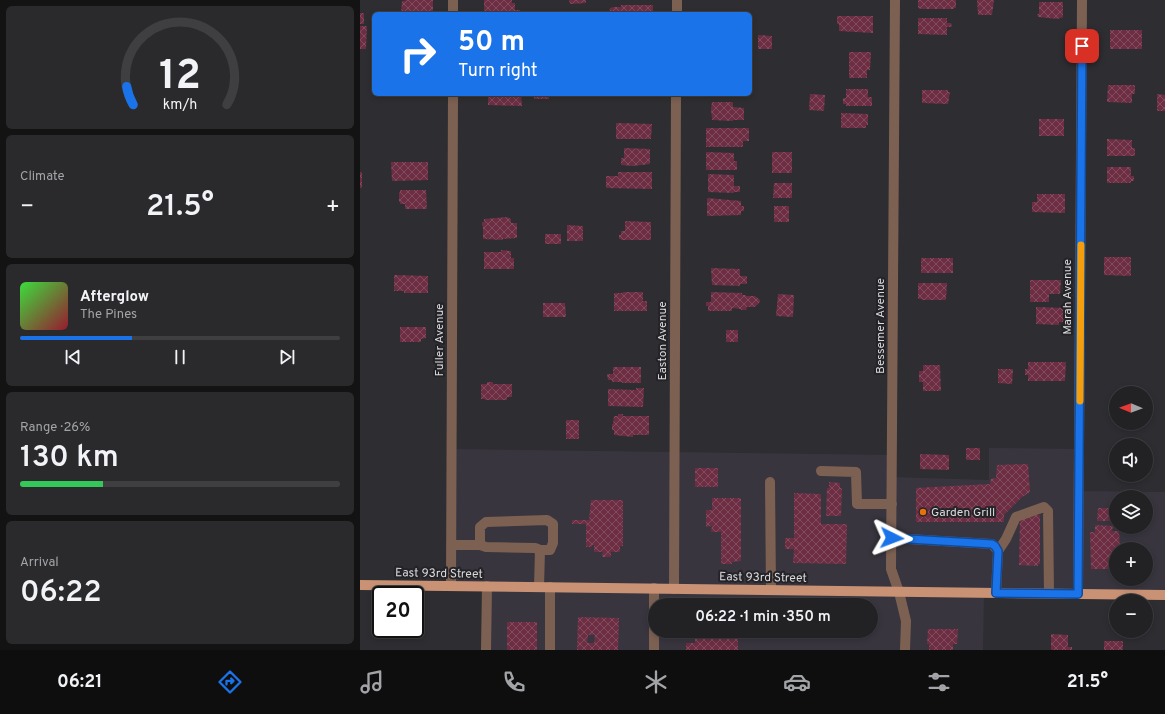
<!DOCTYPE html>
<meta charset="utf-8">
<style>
body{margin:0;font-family:Overpass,sans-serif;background:#2a2a2d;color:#f1f3f6;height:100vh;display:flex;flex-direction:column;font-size:15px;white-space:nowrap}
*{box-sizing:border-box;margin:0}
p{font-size:13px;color:#a2a4a7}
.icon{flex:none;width:22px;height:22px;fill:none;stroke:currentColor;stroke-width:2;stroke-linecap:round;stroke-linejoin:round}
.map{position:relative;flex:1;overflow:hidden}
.sheet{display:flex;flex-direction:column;gap:6px;padding:6px;background:#131314;width:360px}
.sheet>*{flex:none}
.guide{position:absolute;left:12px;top:12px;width:380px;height:84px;border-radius:6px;box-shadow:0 2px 6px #0003,0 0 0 1px #3f3f42;background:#1a73e8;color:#fff;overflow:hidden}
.needle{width:26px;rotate:271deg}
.buttons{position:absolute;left:749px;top:386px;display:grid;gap:8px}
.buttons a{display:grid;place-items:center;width:44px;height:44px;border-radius:50%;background:#222225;box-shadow:0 2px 6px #0003,0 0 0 1px #3f3f42;font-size:20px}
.speed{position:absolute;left:12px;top:586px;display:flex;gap:8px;font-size:20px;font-weight:700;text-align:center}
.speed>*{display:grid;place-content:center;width:52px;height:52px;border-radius:50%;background:#222225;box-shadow:0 2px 6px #0003,0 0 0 1px #3f3f42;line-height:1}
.speed .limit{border:2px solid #111;border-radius:6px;background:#fff;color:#111}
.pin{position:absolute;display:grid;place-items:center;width:34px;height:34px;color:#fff;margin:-17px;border-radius:8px;box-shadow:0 2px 6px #0006}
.me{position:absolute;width:44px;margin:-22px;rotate:93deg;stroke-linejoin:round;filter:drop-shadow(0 0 3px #0008)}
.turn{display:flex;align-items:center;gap:14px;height:84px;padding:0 20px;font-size:18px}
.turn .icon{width:52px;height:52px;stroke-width:2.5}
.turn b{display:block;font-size:28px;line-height:34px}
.big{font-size:30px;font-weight:600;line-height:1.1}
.sheet .tile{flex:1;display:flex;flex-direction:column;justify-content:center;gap:6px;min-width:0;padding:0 14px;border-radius:6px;background:#2a2a2d}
.sheet .dial{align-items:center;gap:0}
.dial svg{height:104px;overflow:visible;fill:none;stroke:#3f3f42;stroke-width:7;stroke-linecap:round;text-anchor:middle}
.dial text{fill:#f1f3f6;stroke:none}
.song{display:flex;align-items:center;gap:12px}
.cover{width:48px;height:48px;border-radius:6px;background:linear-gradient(135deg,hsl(120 70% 55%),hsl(350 70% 35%))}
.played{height:4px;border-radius:2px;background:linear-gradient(90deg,#1a73e8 35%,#3f3f42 35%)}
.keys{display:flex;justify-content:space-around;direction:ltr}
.heat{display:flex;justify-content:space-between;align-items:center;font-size:22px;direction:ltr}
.charge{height:6px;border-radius:3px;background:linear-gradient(90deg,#34c759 26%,#3f3f42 0)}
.trip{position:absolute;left:288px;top:598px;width:230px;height:40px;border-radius:20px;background:#222225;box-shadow:0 2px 6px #0003,0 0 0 1px #3f3f42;font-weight:600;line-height:40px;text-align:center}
.tab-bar{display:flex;height:64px;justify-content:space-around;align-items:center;background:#0e0e0f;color:#a2a4a7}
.tab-bar .icon{width:28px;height:28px}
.tab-bar .active{color:#1a73e8}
.tab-bar b{font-size:18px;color:#f1f3f6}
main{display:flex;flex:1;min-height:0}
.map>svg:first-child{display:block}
.built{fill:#38353f;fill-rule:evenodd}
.building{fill:url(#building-cross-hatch);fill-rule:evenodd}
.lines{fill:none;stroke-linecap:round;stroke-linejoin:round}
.minor{stroke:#7c6153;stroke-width:10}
.major{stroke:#ca9275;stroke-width:10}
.route-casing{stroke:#114b97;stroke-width:10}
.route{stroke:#1a73e8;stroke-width:7}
.slow{stroke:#f59e0b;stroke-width:7}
.food-dot{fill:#e8710a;stroke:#242327;stroke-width:1.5}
.labels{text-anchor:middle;stroke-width:4;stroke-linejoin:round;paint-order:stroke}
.street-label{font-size:12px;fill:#dad9dc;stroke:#242327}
.poi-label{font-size:12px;fill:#dad9dc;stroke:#242327;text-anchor:start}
</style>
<main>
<section class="sheet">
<div class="tile dial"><svg viewBox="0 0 100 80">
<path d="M14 69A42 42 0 1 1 86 69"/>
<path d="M14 69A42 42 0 0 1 9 55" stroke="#1a73e8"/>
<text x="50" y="56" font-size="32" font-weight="700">12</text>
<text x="50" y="72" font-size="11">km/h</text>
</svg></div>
<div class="tile"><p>Climate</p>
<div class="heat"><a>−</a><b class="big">21.5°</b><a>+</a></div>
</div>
<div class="tile">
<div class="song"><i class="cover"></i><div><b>Afterglow</b><p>The Pines</p></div></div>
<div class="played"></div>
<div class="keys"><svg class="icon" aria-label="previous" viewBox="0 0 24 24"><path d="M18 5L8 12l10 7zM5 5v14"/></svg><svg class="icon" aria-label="pause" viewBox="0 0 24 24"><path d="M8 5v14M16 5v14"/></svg><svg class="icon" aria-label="next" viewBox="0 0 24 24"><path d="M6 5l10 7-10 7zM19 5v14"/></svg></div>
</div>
<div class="tile"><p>Range · 26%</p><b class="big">130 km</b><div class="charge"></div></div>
<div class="tile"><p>Arrival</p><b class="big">06:22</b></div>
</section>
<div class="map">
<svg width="805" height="650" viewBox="0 0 805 650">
<defs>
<pattern id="building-cross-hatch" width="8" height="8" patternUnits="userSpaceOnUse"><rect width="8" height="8" fill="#6d2e44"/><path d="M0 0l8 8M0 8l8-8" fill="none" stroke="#814c5e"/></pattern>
</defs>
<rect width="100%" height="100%" fill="#2e2d31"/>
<path class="built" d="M629 448 719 449V491L805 492V595L624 593 623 650H126L127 586H91L92 449 532 455V477L629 480ZM756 497H786V527H756ZM756 549H786V579H756ZM295 605H511V631H295Z"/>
<path class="building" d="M48 0H73V14H41L42 1Z
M124 0H152V3H155V10H160V14H124Z
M209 0H226V3L210 4Z
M558 0H596V8H594V9H562L558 8Z
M617 0H634L632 15H618Z
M679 2H703V17L698 19 678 17 677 14H679Z
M261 5H293V14H249L250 8 254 7H261Z
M0 13H4V24H0Z
M477 16H513V33L479 31V24H477Z
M558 18H587V23H591L592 27H587V35L558 34Z
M0 26H7L6 49H0Z
M750 30H782V49H750Z
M398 35 412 36V49H398Z
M489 52H511L510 70H507V78H489Z
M748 85H775V94H772V103L747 102Z
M486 89H508V97H512V106H486V104H483V98H486Z
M562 90H588V92H590L588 104 562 103Z
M128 94 161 95 162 106 128 105Z
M174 94H189V99H174Z
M450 94 465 95 464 111 449 110Z
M797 94 805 95V111H797Z
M352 102H373V107L384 108V120H373V121L352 120 351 109Z
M481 113 508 114V125H506V128H481Z
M679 119H704V136H679Z
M256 123 292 124 291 139H256Z
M346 128H389V141H383V147H346Z
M747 139 772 140V148H775V156H747Z
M264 148 290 149V164L273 166 261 165V158H264Z
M346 152 374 153V161H377V170H346Z
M412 152H432V173H412Z
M31 162H68V180L32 181Z
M747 167H771V176H774V181H771V183H747Z
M0 172H2V188H0Z
M258 172H292V189L246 188V176H258Z
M348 174 374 175V186H380V192H374V193L348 192Z
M414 183H432V198H413Z
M40 190H66L67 209H45V204H40V202H39V192L40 193Z
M677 194H705V213L672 212V202H677Z
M347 198 381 201V206H384V211H381V215L347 216Z
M414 206H429V222H414Z
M147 217 151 219V223H157V238L143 239V240L123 239V226H122V222H124V219Z
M265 221 291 222V240H261V239H259V235H261V231H265Z
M207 225 223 226V241H207Z
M185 234H201V244H185Z
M141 250 151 251V258H154V269H124V252H141Z
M744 257H771V276L744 275Z
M561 258H593V273H561Z
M351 268 380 269V276H387V284H380V286L352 285Z
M34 275 68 276V293H44V291H34Z
M670 280H701L700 294H689V302H670Z
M558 283H587L586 300H562V299H558Z
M263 292H283V301H287V311H254V293H263Z
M351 292 382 293V295H386V296H395L400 300V302L395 307H387L386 310H381V309L372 308V311H348V306H346V302H351Z
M418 294 434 295 433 317 416 316Z
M183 303H205L206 317H183Z
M676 307 705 308V322H699V325L676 324Z
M40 327H66V338L61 339V342H40Z
M366 330H378V342H366Z
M668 362H706L705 381H668V375H665V369H668Z
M563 365H580L581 391H563V382H559V371H563Z
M253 367H281V383H262V382H252V380H248L247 374H253Z
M638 369H653L652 384 638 383Z
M127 382H133V384H152V397H147V400H125V399H121V384H127Z
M276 388H284L283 407 248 406V389L276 390Z
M258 414H263V416H289V435H273V437L254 435V430H252V424H253L254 416H258Z
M206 420H219V439H206Z
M606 448H620V460H606Z
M560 454 589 455V470L560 469Z
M668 464 670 492 662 497 644 515V522H556V488L630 484 631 479 636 478 637 465Z
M335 468H358V487H335Z
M469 482 480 483V488H482L481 516H466L467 488H469Z
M434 493 461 494V524H487L486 564 433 563 434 549H425V538H434Z
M352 498H381V561L372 562V564H361V532H351L352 526 346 527V510H352Z
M231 500H263V546H260V552H251V557H242L243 552H234V545H232V547H226V524H212V520H229Z
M738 508H755L754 521H737Z
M680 515V564H678V566L659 565 660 517 662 516Z
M735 525 753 526 752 531H759L760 549H756V569H731L730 532H735Z
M218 617 259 618 258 650H217ZM228 635H235L234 643H227Z
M147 622H177V650H147Z
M568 629H598L597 644H593V650H569V644H567Z
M691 634 708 635V647H712V650H691Z
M335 638H378V650H326V643H335Z
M744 641H763V650H744Z"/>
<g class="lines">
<path class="minor" d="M535 0 531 569 539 592 546 621 545 650
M93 14V0
M317 14V0
M461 471 496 472 497 504H532
M410 482 411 590
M531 538 632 544 638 551 636 593
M91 545H120
M638 551 646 539 656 517 684 507 688 511 689 593
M91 586 93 94
M179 587 180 550 175 548 126 547 120 545V527L126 522 187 520 193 524V543L190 550H180
M190 587V650
M314 589 316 94
M718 594 722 0
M126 650 127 586
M294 650V588"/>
<path class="major" d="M0 585 805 595"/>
</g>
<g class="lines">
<g class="route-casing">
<path id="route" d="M532 538 632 544 635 546 638 551 636 593 718 594 722 46"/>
</g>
<use href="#route" class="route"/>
<path class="slow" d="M720 401 721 245"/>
</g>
<circle class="food-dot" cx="563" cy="512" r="4"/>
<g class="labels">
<g class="street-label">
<text transform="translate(707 297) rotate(-90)" y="4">Marah Avenue</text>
<text transform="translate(520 326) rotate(-90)" y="4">Bessemer Avenue</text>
<text transform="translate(79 340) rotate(-90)" y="4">Fuller Avenue</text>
<text transform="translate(302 341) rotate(-90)" y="4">Easton Avenue</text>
<text transform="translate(79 573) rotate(1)" y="4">East 93rd Street</text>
<text transform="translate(403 577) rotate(1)" y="4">East 93rd Street</text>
</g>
<g class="poi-label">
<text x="571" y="516">Garden Grill</text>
</g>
</g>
</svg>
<div class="buttons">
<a><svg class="needle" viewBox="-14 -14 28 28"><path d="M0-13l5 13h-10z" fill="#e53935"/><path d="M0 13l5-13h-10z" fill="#a2a4a7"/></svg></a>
<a><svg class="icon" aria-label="sound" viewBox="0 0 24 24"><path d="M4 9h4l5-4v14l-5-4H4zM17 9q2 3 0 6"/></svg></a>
<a><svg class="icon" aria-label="layers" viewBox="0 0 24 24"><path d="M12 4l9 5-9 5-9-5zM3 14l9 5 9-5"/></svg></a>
<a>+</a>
<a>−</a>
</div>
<div class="speed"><div class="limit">20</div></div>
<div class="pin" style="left:722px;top:46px;background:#d93025"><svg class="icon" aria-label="arrive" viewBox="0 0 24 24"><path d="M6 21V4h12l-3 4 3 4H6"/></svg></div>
<svg class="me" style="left:532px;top:538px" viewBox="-20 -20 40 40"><path d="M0-17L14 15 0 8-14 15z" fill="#1a73e8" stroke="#fff" stroke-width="4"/></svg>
<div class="trip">06:22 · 1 min · 350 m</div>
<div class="guide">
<div class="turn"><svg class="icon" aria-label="right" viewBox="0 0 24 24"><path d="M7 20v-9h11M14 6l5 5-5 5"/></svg><div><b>50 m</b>Turn right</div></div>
</div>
</div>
</main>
<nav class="tab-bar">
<b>06:21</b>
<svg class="icon active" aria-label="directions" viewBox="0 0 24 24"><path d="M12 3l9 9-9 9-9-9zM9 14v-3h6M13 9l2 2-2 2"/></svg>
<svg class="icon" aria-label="music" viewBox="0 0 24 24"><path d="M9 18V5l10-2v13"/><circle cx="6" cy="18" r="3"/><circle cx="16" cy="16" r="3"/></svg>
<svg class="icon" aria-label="phone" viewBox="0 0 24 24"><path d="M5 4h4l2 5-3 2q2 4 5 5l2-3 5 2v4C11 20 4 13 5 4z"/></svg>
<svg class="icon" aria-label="climate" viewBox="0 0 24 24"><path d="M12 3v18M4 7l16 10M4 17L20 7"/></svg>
<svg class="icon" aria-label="car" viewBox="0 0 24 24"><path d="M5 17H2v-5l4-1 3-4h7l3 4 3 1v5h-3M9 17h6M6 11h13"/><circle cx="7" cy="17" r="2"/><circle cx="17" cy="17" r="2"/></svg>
<svg class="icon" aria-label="filters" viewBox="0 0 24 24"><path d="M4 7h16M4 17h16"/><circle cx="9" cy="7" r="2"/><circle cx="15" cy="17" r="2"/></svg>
<b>21.5°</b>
</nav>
